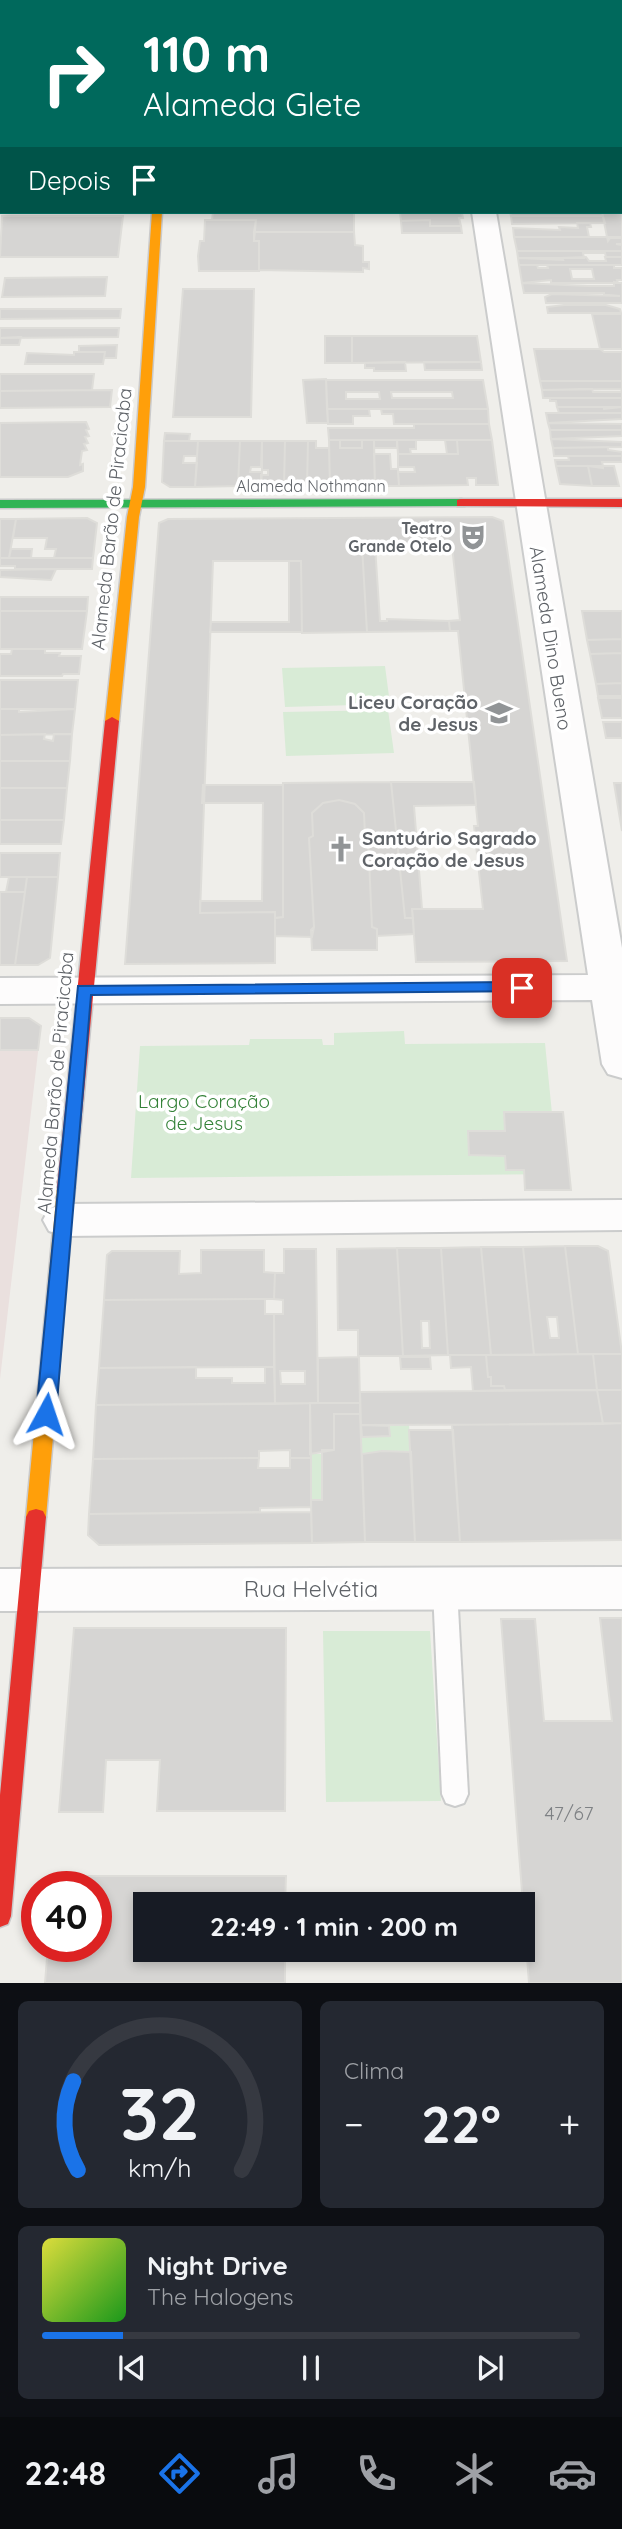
<!DOCTYPE html>
<html lang="pt">
<meta charset="utf-8">
<style>
body{margin:0;font-family:Quicksand,sans-serif;background:#242831;color:#f1f3f6;height:100vh;display:flex;flex-direction:column;font-size:26px;white-space:nowrap}
*{box-sizing:border-box;margin:0}
p{font-size:23px;color:#9ea1a6}
.icon{flex:none;width:38px;height:38px;fill:none;stroke:currentColor;stroke-width:2;stroke-linecap:round;stroke-linejoin:round}
.map{position:relative;height:1983px;overflow:hidden}
.panel{display:flex;flex-direction:column;gap:18px;padding:18px;background:#0d0f14;flex:1}
.panel>*{flex:none}
.banner{position:absolute;left:0px;top:0px;width:623px;height:214px;box-shadow:0 4px 10px #0003;background:#00695c;color:#fff;overflow:hidden}
.speed{position:absolute;left:21px;top:1871px;display:flex;gap:14px;font-size:35px;font-weight:700;text-align:center}
.speed>*{display:grid;place-content:center;width:91px;height:91px;border-radius:50%;background:#171b24;box-shadow:0 4px 10px #0003;line-height:1}
.speed .limit{border:10px solid #d22;background:#fff;color:#111}
.pin{position:absolute;display:grid;place-items:center;width:60px;height:60px;color:#fff;margin:-30px;border-radius:14px;box-shadow:0 4px 10px #0006}
.me{position:absolute;width:77px;margin:-38px;rotate:5deg;stroke-linejoin:round;filter:drop-shadow(0 0 5px #0008)}
.turn{display:flex;align-items:center;gap:24px;height:147px;padding:0 28px;font-size:32px}
.turn .icon{width:91px;height:91px;stroke-width:2.5}
.turn b{display:block;font-size:49px;line-height:60px}
.then{display:flex;align-items:center;height:66px;padding:0 28px;background:#0003;gap:14px;font-size:26px}
.big{font-size:52px;font-weight:800;line-height:1.1}
.panel .card{flex:1;display:flex;flex-direction:column;justify-content:center;gap:10px;min-width:0;padding:0 24px;border-radius:10px;background:#242831}
.panel .dial{align-items:center;gap:0}
.dial svg{height:182px;overflow:visible;fill:none;stroke:#363941;stroke-width:7;stroke-linecap:round;text-anchor:middle}
.dial text{fill:#f1f3f6;stroke:none}
.song{display:flex;align-items:center;gap:21px}
.cover{width:84px;height:84px;border-radius:10px;background:linear-gradient(135deg,hsl(60 70% 55%),hsl(120 70% 35%))}
.played{height:7px;border-radius:4px;background:linear-gradient(90deg,#1a73e8 15%,#363941 15%)}
.keys{display:flex;justify-content:space-around;direction:ltr}
.heat{display:flex;justify-content:space-between;align-items:center;font-size:38px;direction:ltr}
.panel .tiles{flex:1;display:grid;gap:18px;grid-template-columns:1fr 1fr}
.card:last-child{grid-column:span 2}
.trip{position:absolute;left:133px;top:1892px;width:402px;height:70px;border-radius:0px;background:#171b24;box-shadow:0 4px 10px #0003;font-weight:800;line-height:70px;text-align:center}
.menu{display:flex;height:112px;justify-content:space-around;align-items:center;background:#090b0e;color:#9ea1a6}
.menu .icon{width:49px;height:49px}
.menu .active{color:#1a73e8}
.menu b{font-size:32px;color:#f1f3f6}
.map>svg:first-child{display:block}
.medical{fill:#eae0de}
.green{fill:#d8ebd6}
.building{fill:#d6d5d3;stroke:#deddd9;stroke-width:2;fill-rule:evenodd}
.lines{fill:none;stroke-linecap:round;stroke-linejoin:round}
.lane-casing{stroke:#cbcccc;stroke-width:4}
.street-casing{stroke:#cbcccc;stroke-width:4}
.fast-casing{stroke:#cacacb;stroke-width:3}
.slow-casing{stroke:#cacacb;stroke-width:3}
.jam-casing{stroke:#cacacb;stroke-width:3}
.lane{fill:#fdfcfc;fill-rule:evenodd}
.street{fill:#fdfcfc;fill-rule:evenodd}
.fast{fill:#30b455;fill-rule:evenodd}
.slow{fill:#ff9f0a;fill-rule:evenodd}
.jam{fill:#e5322d;fill-rule:evenodd}
.rail{stroke:#e4e4e4;stroke-width:3.5;stroke-dasharray:1 5;stroke-linecap:butt}
.route{fill:#1a73e8;stroke:#114b97;stroke-width:2}
.labels{text-anchor:middle;stroke-width:7;stroke-linejoin:round;paint-order:stroke}
.far-street-label{font-size:16px;fill:#5f6368;stroke:#fff}
.far-poi-label{font-size:16px;font-weight:bold;fill:#5f6368;stroke:#fff;text-anchor:end}
.street-label{font-size:19px;fill:#5f6368;stroke:#fff}
.poi-label{font-size:19px;font-weight:bold;fill:#5f6368;stroke:#fff;text-anchor:end}
.park-label{font-size:19px;fill:#348238;stroke:#fff}
.near-number-label{font-size:19px;fill:#7e8184}
.near-street-label{font-size:23px;fill:#5f6368;stroke:#fff}
</style>
<div class="map">
<svg width="622" height="1983" viewBox="0 0 622 1983">
<rect width="100%" height="100%" fill="#efeeea"/>
<path class="medical" d="M0 1018H29L41 1026 0 1379Z"/>
<path class="green" d="M385 666 390 704 285 707 282 668Z
M388 710 394 753 286 756 283 712Z
M404 1031 405 1044 545 1043 558 1174 131 1178 140 1046 249 1045 250 1039H322L323 1045H334V1033Z
M409 1425 411 1452 362 1454V1437L389 1436V1426Z
M310 1454H322V1500H311Z
M323 1631H430L441 1801 326 1802Z"/>
<path class="building" d="M622 208V237H607L602 212H621Z
M213 212H354V232H254L256 220H212Z
M400 212H458L462 213 463 218H459L461 226H430V220L401 221Z
M510 212H602L603 216H511Z
M2 216H123L118 257H0Z
M511 216H603L605 223 512 224Z
M205 220H256L254 241H259V271H199L198 256 200 241H204Z
M425 220H430V226H461L462 233H402L401 221Z
M577 223H590L591 227H587L589 237H514L513 228 560 230 559 227 578 228Z
M254 232H354L355 245 363 246V262H369V269L363 268V272L259 270V241H254Z
M514 237H607L608 241 610 238H622V244H616L622 245V251H517Z
M517 251H622V257H606L605 253H583L584 258H518Z
M586 257 589 261H606L605 257H622V265H519L518 258 563 260 562 258Z
M519 265H537L538 268H548L547 265H614V268H622V280H617L618 283H551V280L522 283ZM570 269H592L594 279H572Z
M107 277 105 296 2 297 5 278Z
M614 282 622 283V303H546L545 297 552 294 620 296 604 295V293H524L522 283 588 286H614Z
M183 289H254L251 417H173Z
M564 305H606L620 309 621 313H548L547 307Z
M0 309H121L120 318 0 319Z
M592 314H622V349H600Z
M0 328H119L118 337 0 338Z
M325 336H352V363H325Z
M352 336H477L481 362 352 363Z
M21 337 19 345H0V338Z
M117 345 116 358H104L105 352H79V346Z
M534 349H600L604 352H622V381H540Z
M74 352H105L103 364H25L27 353 74 355Z
M405 362 406 371H374V368H365V363Z
M424 362H481L482 370H425Z
M0 374H94L92 390 0 391Z
M303 380 326 379 328 423H307Z
M326 380H483L488 409H327ZM346 392H379L380 399H346ZM391 392H452L453 398H392Z
M540 381H622V389L542 390Z
M592 389 593 392H621L622 389V398H543L542 390Z
M112 390 110 407 0 408V391Z
M550 398H622V407H557L556 401H550Z
M557 407H604V409L622 407V413H559Z
M327 409H369L370 416H353V424H328Z
M381 409H488L489 424H394L393 414H382Z
M546 413H622V419L548 423Z
M86 422 89 429 86 430 89 436 85 437 88 443 84 444 87 450 82 451 80 465 83 464V471L68 477H0V423Z
M548 423 622 424V430H550Z
M414 424H489L492 440H329L328 428H414Z
M550 430H622V436L551 439Z
M165 433 190 434 189 441H164Z
M551 439 622 442V447L553 448Z
M329 440H340V448H362V440H374L375 486H330Z
M340 440H362V448H340Z
M374 440H397V448H374Z
M397 440H416V449H410L411 454H398Z
M445 440H457L458 454H447Z
M457 440H492L498 485H476V478H467L468 485 399 486 398 472H415L414 467H398V454H458Z
M164 441H198L197 456H184L183 463H197L195 487H170L162 482Z
M198 441H240L238 486 195 487Z
M240 441H262L261 467H251L250 472H262L261 486H238Z
M262 441H285L284 486H261V475H268V470H262Z
M285 441H308L307 486H284Z
M308 441H316V448H329L330 486H307Z
M608 447V450L622 452V456H554L553 448Z
M374 454H390L391 469H398L399 486H375Z
M568 456H622V462H602L603 466H556L555 460H569Z
M556 466H588L592 486 560 484Z
M588 466 603 468V466H614L619 486H592Z
M492 517 503 521 567 961 416 962 412 909H483L474 826H478L458 631H450L449 621 460 620 452 546H362L367 632 302 633 301 561H213L200 913 275 912V963L125 964 159 523 168 519Z
M87 518 97 523 93 558H54L56 549H45L47 538H13L16 519Z
M0 519H16L9 558H0Z
M362 546H375L380 621H387V619L449 621 450 631 367 632Z
M11 549H32L31 558H9Z
M0 558H93L92 569H15V566H0Z
M289 561H301L302 632H210L211 622H289Z
M56 569 51 580 0 577V570Z
M0 597H88L87 611H0Z
M0 611H87L82 649H0Z
M582 611H622V639L587 640Z
M622 639V653L590 654 587 640Z
M12 649H45V653H60L59 656H81L79 674H63L62 676H0V654H11Z
M622 653V683L596 684 590 654Z
M0 680H78L75 709H0Z
M622 683V696H598L596 684Z
M598 698H622V718H602Z
M0 709H19V712L75 709 72 734 0 735Z
M603 722H622V738H606Z
M45 734 44 739 53 741 54 734H72L70 761H0V735Z
M0 761H70L67 788H0Z
M391 782 405 918H413L414 934 377 936V929L372 927 368 836H365L364 813 355 804 339 800 323 803 312 813 313 836 309 838 314 927 312 937 275 936V918L283 917V783Z
M391 782H474L476 805 414 806 422 909H412L413 918H405Z
M614 783H622V831Z
M203 785H283V917L275 918V912L200 913V901H262L263 803H202Z
M0 788H67L64 820H0Z
M339 800 355 804 364 813 365 836H368L372 927 377 929V950H312L311 930 314 927 309 838 313 836 312 813 323 803Z
M0 820H64L61 844H0Z
M0 853H60L58 877H0Z
M9 877H27L25 892H6Z
M27 877H58L50 958 38 965H15Z
M0 892H25L15 965H0Z
M0 1018H29L41 1026 38 1050H0Z
M504 1112H563L571 1190H525L524 1170H506L505 1156 469 1155 468 1131H505Z
M565 1246 578 1354 534 1355 523 1247ZM547 1317H557L559 1338H550Z
M565 1246H598L608 1251 622 1354H578Z
M481 1247H523L534 1355H491Z
M481 1247 491 1355H448L441 1248Z
M397 1248H441L448 1355 403 1356ZM421 1321H429L430 1348H422Z
M397 1248 403 1356H358V1330H338L337 1249Z
M284 1249H316L318 1403 275 1404 274 1314H283V1300L274 1299 275 1273H284ZM280 1371H305V1384H281Z
M201 1250H264V1272L275 1273 274 1299 104 1300 107 1255 112 1251H180L179 1274 201 1273Z
M265 1299V1314H274V1367L99 1368 104 1300Z
M593 1354 597 1390H505L504 1386H491V1377H488L486 1355Z
M593 1354H622V1390H597Z
M450 1355H486L488 1377H491V1386H504L505 1390 473 1391 471 1367 451 1368Z
M359 1357 360 1403H318V1358Z
M400 1357H430L431 1369H401Z
M196 1367V1378H232V1383H265V1367H274L275 1404 96 1405 99 1368Z
M597 1390 603 1424 361 1425 360 1392Z
M597 1390H622V1423L603 1424Z
M310 1403H360V1414H334V1450L310 1454Z
M310 1403 311 1458H290V1450L259 1451V1458L93 1459 96 1405Z
M334 1414H360L365 1542 312 1543 311 1500H322V1450H334Z
M622 1423V1540L460 1542 452 1425Z
M361 1425 389 1426 390 1436 362 1437Z
M409 1430H453L460 1542H415Z
M382 1451 411 1452 415 1542H365L362 1454Z
M259 1458 258 1468H290V1458H311V1507L260 1508V1512L89 1514 93 1459Z
M311 1512 312 1543 99 1545 88 1535 89 1514Z
M600 1618H622V1983H529L501 1619H535L544 1721H612Z
M74 1628H286L285 1811H157L160 1760H106L103 1812H59Z
M54 1876H286L285 1904H145V1950H285V1983H45L48 1946H96V1886H53Z"/>
<g class="lines">
<g class="lane-casing">
<path id="lane" d="M445 1579 454 1582 457 1589 468 1794 464 1803 455 1806 446 1803 442 1794 433 1589 436 1582Z"/>
</g>
<g class="street-casing">
<path id="street" d="M391 0H418L419 2H392Z
M535 0H559L560 2H536Z
M0 12H2V24H0Z
M621 21H622V34H621Z
M621 52H622V64H621Z
M621 191H622V205H621Z
M0 195H2V209H0Z
M472 212H496L622 948V1078L608 1074 602 1064 592 1000 0 1004V978L588 975Z
M622 1200V1230L64 1236 49 1231 43 1220 49 1209 64 1204Z
M622 1567V1609L0 1611V1569Z"/>
</g>
<g class="fast-casing">
<path id="fast" d="M461 499 465 500V506L0 508V500Z"/>
</g>
<g class="slow-casing">
<path id="slow" d="M152 212H162L145 487 139 517 119 721 112 725 105 721 127 517 133 487Z
M66 1182 72 1184 75 1188 46 1517 43 1523 36 1525 29 1523 26 1517 57 1188 60 1184Z"/>
</g>
<g class="jam-casing">
<path id="jam" d="M461 499H622V507L457 506V500Z
M112 717 119 721 75 1188 72 1192H60L57 1188 105 721Z
M36 1509 43 1511 46 1517 11 1916 8 1924 0 1927V1795L26 1517 29 1511Z"/>
</g>
<use href="#lane" class="lane"/>
<use href="#street" class="street"/>
<use href="#fast" class="fast"/>
<use href="#slow" class="slow"/>
<use href="#jam" class="jam"/>
<path class="rail" d="M289 0 298 2
M314 0 324 2
M618 0 622 1"/>
</g>
<path class="route" d="M522 982 529 988 527 991 91 995 56 1414 53 1420 46 1422 39 1420 36 1414 78 986Z"/>
<defs>
<g id="theatre-bare" transform="scale(2.1)"><path d="M-5-5.5Q0-4 5-5.5V0Q5 5 0 6Q-5 5-5 0ZM-3.3-2.5H-1v1.5H-3.3ZM1-2.5H3.3v1.5H1ZM-2.8 1Q0 5.5 2.8 1Z" fill="#919496" stroke="#fff" stroke-width="2.5" paint-order="stroke"/></g>
<g id="school-bare" transform="scale(2.1)"><path d="M0-5L7-2L0 1L-7-2ZM-4 1L0 2.5L4 1V4Q0 6-4 4Z" fill="#919496" stroke="#fff" stroke-width="2.5" paint-order="stroke"/></g>
<g id="church-bare" transform="scale(2.1)"><path d="M-1.2-6h2.4v3.5h3.3v2.4h-3.3V6h-2.4V-.1h-3.3v-2.4h3.3Z" fill="#919496" stroke="#fff" stroke-width="2.5" paint-order="stroke"/></g>
</defs>
<g fill-rule="evenodd">
<use href="#theatre-bare" x="473" y="537"/>
<use href="#school-bare" x="499" y="713"/>
<use href="#church-bare" x="341" y="849"/>
</g>
<g class="labels">
<g class="far-street-label">
<text x="311" y="492">Alameda Nothmann</text>
</g>
<g class="far-poi-label">
<text x="452" y="534">Teatro<tspan x="452" dy="18">Grande Otelo</tspan></text>
</g>
<g class="street-label">
<text transform="translate(111 519) rotate(-84)" y="7">Alameda Barão de Piracicaba</text>
<text transform="translate(551 638) rotate(81)" y="7">Alameda Dino Bueno</text>
<text transform="translate(55 1083) rotate(-85)" y="7">Alameda Barão de Piracicaba</text>
</g>
<g class="poi-label">
<text x="478" y="709">Liceu Coração<tspan x="478" dy="22">de Jesus</tspan></text>
<text x="362" y="845" text-anchor="start">Santuário Sagrado<tspan x="362" dy="22">Coração de Jesus</tspan></text>
</g>
<g class="park-label">
<text x="204" y="1108">Largo Coração<tspan x="204" dy="22">de Jesus</tspan></text>
</g>
<g class="near-number-label">
<text x="569" y="1820">47/67</text>
</g>
<g class="near-street-label">
<text x="311" y="1597">Rua Helvétia</text>
</g>
</g>
</svg>
<div class="speed"><div class="limit">40</div></div>
<div class="pin" style="left:522px;top:988px;background:#d93025"><svg class="icon" aria-label="arrive" viewBox="0 0 24 24"><path d="M6 21V4h12l-3 4 3 4H6"/></svg></div>
<svg class="me" style="left:46px;top:1414px" viewBox="-20 -20 40 40"><path d="M0-17L14 15 0 8-14 15z" fill="#1a73e8" stroke="#fff" stroke-width="4"/></svg>
<div class="trip">22:49 · 1 min · 200 m</div>
<div class="banner">
<div class="turn"><svg class="icon" aria-label="right" viewBox="0 0 24 24"><path d="M7 20v-9h11M14 6l5 5-5 5"/></svg><div><b>110 m</b>Alameda Glete</div></div>
<div class="then">Depois<svg class="icon" aria-label="arrive" viewBox="0 0 24 24"><path d="M6 21V4h12l-3 4 3 4H6"/></svg></div>
</div>
</div>
<section class="panel">
<div class="tiles">
<div class="card dial"><svg viewBox="0 0 100 80">
<path d="M14 69A42 42 0 1 1 86 69"/>
<path d="M14 69A42 42 0 0 1 12 30" stroke="#1a73e8"/>
<text x="50" y="56" font-size="32" font-weight="700">32</text>
<text x="50" y="72" font-size="11">km/h</text>
</svg></div>
<div class="card"><p>Clima</p>
<div class="heat"><a>−</a><b class="big">22°</b><a>+</a></div>
</div>
<div class="card">
<div class="song"><i class="cover"></i><div><b>Night Drive</b><p>The Halogens</p></div></div>
<div class="played"></div>
<div class="keys"><svg class="icon" aria-label="previous" viewBox="0 0 24 24"><path d="M18 5L8 12l10 7zM5 5v14"/></svg><svg class="icon" aria-label="pause" viewBox="0 0 24 24"><path d="M8 5v14M16 5v14"/></svg><svg class="icon" aria-label="next" viewBox="0 0 24 24"><path d="M6 5l10 7-10 7zM19 5v14"/></svg></div>
</div>
</div>
</section>
<nav class="menu">
<b>22:48</b>
<svg class="icon active" aria-label="directions" viewBox="0 0 24 24"><path d="M12 3l9 9-9 9-9-9zM9 14v-3h6M13 9l2 2-2 2"/></svg>
<svg class="icon" aria-label="music" viewBox="0 0 24 24"><path d="M9 18V5l10-2v13"/><circle cx="6" cy="18" r="3"/><circle cx="16" cy="16" r="3"/></svg>
<svg class="icon" aria-label="phone" viewBox="0 0 24 24"><path d="M5 4h4l2 5-3 2q2 4 5 5l2-3 5 2v4C11 20 4 13 5 4z"/></svg>
<svg class="icon" aria-label="climate" viewBox="0 0 24 24"><path d="M12 3v18M4 7l16 10M4 17L20 7"/></svg>
<svg class="icon" aria-label="car" viewBox="0 0 24 24"><path d="M5 17H2v-5l4-1 3-4h7l3 4 3 1v5h-3M9 17h6M6 11h13"/><circle cx="7" cy="17" r="2"/><circle cx="17" cy="17" r="2"/></svg>
</nav>
